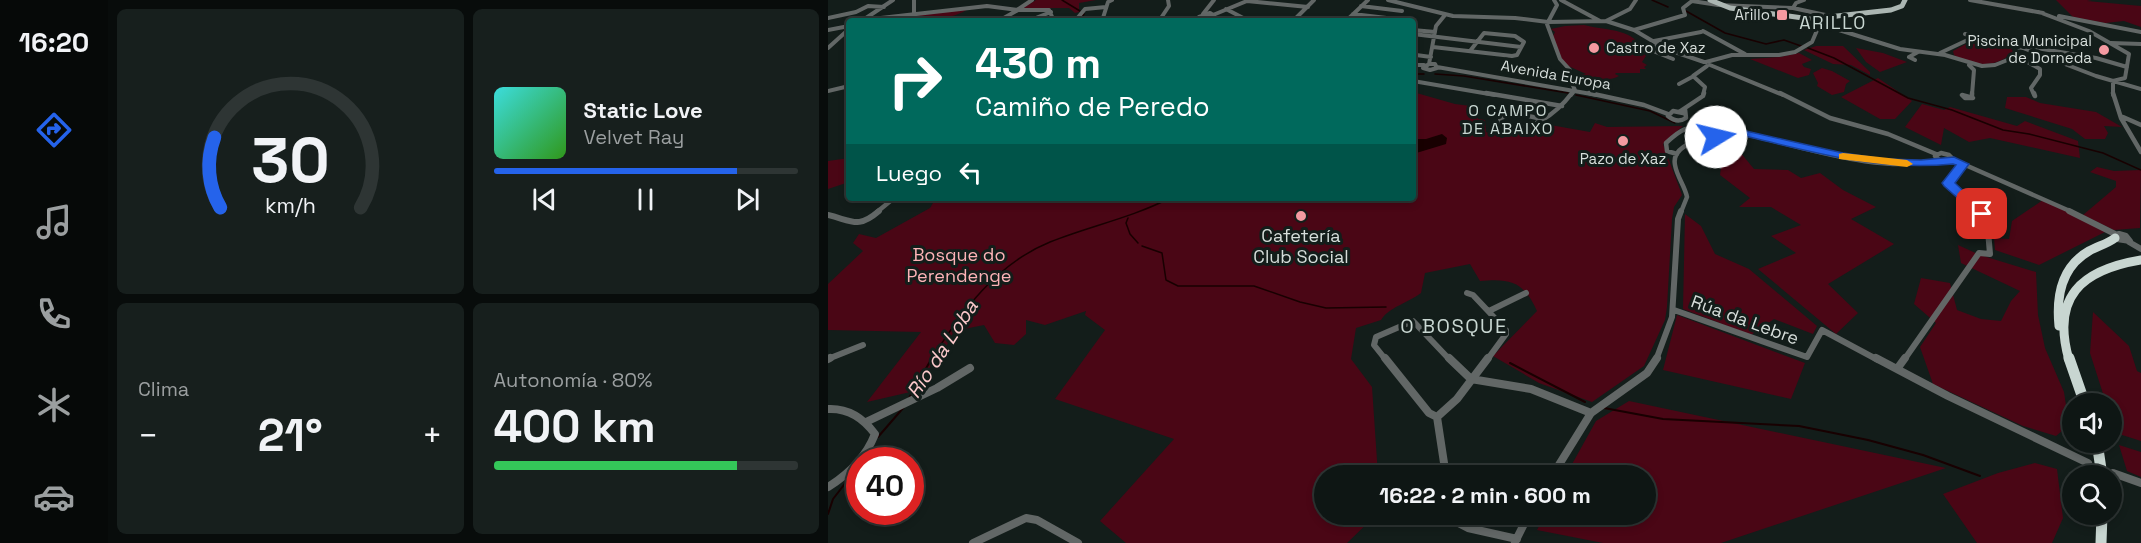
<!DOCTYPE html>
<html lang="es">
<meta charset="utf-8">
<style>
body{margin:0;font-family:"Space Grotesk",sans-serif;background:#171f1d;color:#f1f3f6;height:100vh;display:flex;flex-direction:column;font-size:22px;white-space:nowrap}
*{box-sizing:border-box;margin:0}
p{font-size:20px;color:#9b9fa0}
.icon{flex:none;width:33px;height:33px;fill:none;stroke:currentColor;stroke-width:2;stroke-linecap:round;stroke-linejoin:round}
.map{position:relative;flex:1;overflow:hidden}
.panel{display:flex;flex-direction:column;gap:9px;padding:9px;background:#080c0b;width:720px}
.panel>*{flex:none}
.hud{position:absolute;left:18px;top:18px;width:570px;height:183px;border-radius:6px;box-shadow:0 3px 9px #0003,0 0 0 2px #2e3534;background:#00695c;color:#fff;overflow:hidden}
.buttons{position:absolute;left:1234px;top:393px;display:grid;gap:12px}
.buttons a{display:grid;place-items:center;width:60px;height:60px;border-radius:50%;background:#0e1614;box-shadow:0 3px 9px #0003,0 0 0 2px #2e3534;font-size:30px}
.speed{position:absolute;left:18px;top:447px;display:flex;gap:12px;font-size:30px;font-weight:700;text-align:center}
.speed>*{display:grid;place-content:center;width:78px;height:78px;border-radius:50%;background:#0e1614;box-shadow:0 3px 9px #0003,0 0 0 2px #2e3534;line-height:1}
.speed .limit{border:9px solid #d22;background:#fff;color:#111}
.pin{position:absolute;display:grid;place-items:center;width:51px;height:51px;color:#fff;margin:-26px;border-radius:12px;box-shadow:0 3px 9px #0006}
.me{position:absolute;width:66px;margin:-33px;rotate:81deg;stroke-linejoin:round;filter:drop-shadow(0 0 4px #0008)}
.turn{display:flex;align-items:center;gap:21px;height:126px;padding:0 30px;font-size:27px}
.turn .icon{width:78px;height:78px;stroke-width:2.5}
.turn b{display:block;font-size:42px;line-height:51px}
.then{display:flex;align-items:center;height:57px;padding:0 30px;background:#0003;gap:12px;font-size:22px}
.big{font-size:45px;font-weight:800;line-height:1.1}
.panel .tile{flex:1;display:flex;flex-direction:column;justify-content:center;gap:9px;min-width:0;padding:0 21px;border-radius:9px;background:#171f1d}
.panel .dial{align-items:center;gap:0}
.dial svg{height:156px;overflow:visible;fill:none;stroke:#2e3534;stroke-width:7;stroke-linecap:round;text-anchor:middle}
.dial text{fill:#f1f3f6;stroke:none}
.song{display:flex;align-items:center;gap:18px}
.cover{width:72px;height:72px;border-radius:9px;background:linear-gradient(135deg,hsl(180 70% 55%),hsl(110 70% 35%))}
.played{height:6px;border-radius:3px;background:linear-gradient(90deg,#2563eb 80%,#2e3534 80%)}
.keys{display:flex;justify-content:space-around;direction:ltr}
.heat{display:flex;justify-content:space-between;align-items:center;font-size:33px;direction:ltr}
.charge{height:9px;border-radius:4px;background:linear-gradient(90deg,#34c759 80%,#2e3534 0)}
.panel .tiles{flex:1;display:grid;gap:9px;grid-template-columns:repeat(2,1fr)}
.trip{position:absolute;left:486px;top:465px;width:342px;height:60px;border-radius:30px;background:#0e1614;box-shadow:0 3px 9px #0003,0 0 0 2px #2e3534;font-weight:800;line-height:60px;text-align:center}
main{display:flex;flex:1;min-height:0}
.dock{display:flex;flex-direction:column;width:108px;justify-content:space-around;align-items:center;background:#060908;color:#9b9fa0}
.dock .icon{width:42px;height:42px}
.dock .active{color:#2563eb}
.dock b{font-size:27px;color:#f1f3f6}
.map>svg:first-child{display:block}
.green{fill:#4a0615}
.water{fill:#180001}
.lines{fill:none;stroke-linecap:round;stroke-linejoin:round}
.stream-far1{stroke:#180001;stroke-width:1.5}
.stream{stroke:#180001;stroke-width:2}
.minor-far3{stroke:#626766;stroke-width:4}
.minor-far2{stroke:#626766;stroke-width:4.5}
.minor-far1{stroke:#626766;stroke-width:6}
.minor{stroke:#626766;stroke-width:8}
.major{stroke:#abb6b2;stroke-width:5}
.highway-far1{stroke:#c8d6d1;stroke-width:9}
.highway{stroke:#c8d6d1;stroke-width:11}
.route{fill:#2563eb;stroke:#184099;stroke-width:1.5}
.slow{fill:#f59e0b}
.poi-dot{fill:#f49aa1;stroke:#131d1a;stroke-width:2}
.labels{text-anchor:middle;stroke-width:6;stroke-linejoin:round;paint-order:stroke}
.far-poi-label{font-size:15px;fill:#d6ddda;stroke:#131d1a;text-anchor:end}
.far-street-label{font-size:15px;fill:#d6ddda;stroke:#131d1a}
.far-neighbourhood-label{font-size:16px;letter-spacing:1.5px;fill:#c9d7d2;stroke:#131d1a}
.far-quarter-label{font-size:18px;letter-spacing:1.5px;fill:#c9d7d2;stroke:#131d1a}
.poi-label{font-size:18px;fill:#d6ddda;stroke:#131d1a}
.park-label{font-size:18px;fill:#fdb3b7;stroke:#131d1a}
.street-label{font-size:18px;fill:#d6ddda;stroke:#131d1a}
.neighbourhood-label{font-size:20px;letter-spacing:1.5px;fill:#c9d7d2;stroke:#131d1a}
.water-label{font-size:20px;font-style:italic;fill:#fdcacc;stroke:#131d1a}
</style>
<main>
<nav class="dock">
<b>16:20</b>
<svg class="icon active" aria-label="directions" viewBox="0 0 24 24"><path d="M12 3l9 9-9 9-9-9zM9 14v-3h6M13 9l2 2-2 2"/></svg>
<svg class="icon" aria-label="music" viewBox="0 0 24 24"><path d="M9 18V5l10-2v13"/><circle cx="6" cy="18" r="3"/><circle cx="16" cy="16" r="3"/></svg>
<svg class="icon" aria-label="phone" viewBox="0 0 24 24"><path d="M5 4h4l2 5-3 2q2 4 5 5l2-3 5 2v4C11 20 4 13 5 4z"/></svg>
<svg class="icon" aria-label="climate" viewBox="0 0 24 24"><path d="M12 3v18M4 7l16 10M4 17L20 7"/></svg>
<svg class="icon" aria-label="car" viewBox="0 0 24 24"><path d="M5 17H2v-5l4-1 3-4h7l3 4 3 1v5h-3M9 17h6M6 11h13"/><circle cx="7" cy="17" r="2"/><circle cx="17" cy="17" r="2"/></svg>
</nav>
<section class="panel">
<div class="tiles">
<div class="tile dial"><svg viewBox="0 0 100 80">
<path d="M14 69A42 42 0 1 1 86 69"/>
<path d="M14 69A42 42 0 0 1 11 33" stroke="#2563eb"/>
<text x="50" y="56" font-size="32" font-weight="700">30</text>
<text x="50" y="72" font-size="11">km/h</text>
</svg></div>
<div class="tile">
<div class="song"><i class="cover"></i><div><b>Static Love</b><p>Velvet Ray</p></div></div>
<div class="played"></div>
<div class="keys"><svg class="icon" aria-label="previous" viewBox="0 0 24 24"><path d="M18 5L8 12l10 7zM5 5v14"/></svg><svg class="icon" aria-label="pause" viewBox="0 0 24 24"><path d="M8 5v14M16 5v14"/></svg><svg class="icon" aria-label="next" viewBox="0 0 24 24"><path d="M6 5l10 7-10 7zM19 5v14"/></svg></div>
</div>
<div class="tile"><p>Clima</p>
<div class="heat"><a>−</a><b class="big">21°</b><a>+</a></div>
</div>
<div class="tile"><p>Autonomía · 80%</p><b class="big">400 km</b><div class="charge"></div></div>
</div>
</section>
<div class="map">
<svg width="1313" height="543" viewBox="0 0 1313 543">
<rect width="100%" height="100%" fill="#131d1a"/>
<path class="green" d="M208 0H268L251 3V12L247 13 241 8H195Z
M1228 0H1264L1259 1 1313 6V27L1296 21 1277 23 1245 17Z
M142 8C115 25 84 21 53 21L59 18Z
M756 25C774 30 793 28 808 40 813 45 813 52 818 56L814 62 819 65 816 67 818 69H812V73H788L787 74 791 76C781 82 765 78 754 75L747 80 742 79 740 76 758 74 736 64 724 38 727 32 723 29 737 26Z
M1149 38 1182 48 1185 51C1171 69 1143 66 1126 55L1125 51Z
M988 46H1015L1042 72V75L1023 65 1005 64 976 50Z
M1028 48 1055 53 1079 62 1052 72 1038 62Z
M971 53 984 60 974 64 976 67 983 69 981 75 970 78 922 59 952 57Z
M994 68 1004 71 1022 81 1018 84 1016 92 1004 95 989 86 990 83 985 73Z
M1050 78 1084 101 1067 119H1052L1013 97Z
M585 92 627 104 650 107V119L657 120 658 132 674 138 699 130 711 123 762 132 767 123 779 127 855 126 835 144 854 195 846 207 844 219 839 307 837 320 816 366 764 402 711 383 665 356 709 311C696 282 683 278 652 281L642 264 597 273 593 293C580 303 561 307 553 320L528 328 523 359 544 387 550 475 496 476V514L548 515 519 543H298L272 521 346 439 227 399 277 330 257 315 258 311 217 325 198 320V334L186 345 167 343 156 325 126 331 116 351 97 373 91 390 39 402 93 332 0 330V284L35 251 25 243 31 234 48 238 102 208 108 198H585Z
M1179 97H1198L1212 103 1268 112 1294 127 1276 126 1280 133 1277 139H1257L1244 129 1177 108Z
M1094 104 1116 110 1122 107 1189 126 1197 121 1250 141 1252 158 1162 138 1141 142 1116 128 1113 145 1077 127Z
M895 152H912L926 169 960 170 973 178 992 173 1015 190 1048 207 1023 219 1066 244 1000 284 1030 313 1008 334 930 269 968 253 943 236 973 225 943 207H911L922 198 892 175Z
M21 158V182L0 189V161Z
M1269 167 1286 171 1313 170 1312 228 1286 230 1255 215 1288 187V181L1262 172Z
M1215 200 1279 231 1211 265 1167 250 1166 238 1181 239 1184 221Z
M857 214 873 226 887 254 921 269 989 326 985 334 946 319 923 335 855 309Z
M1130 245 1152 255 1208 272 1210 315 1217 348 1236 392 1241 425 1228 436 1195 426 1105 384 1092 347 1108 323 1086 304 1093 278 1122 283 1129 310 1153 319 1173 321 1183 301 1192 291 1133 263Z
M1265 312 1301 346 1309 371 1313 373V441L1291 434 1284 418V404L1278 403 1262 353Z
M849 315 977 363 963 399 835 370Z
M801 401 1118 468 893 543H775L709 530 717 515 818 514V476L738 475 768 421Z
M1291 445 1313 452V477L1299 471Z
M1207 463 1229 469 1235 518 1224 543H1149L1115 494 1170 473Z"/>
<path class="water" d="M614 134 619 138 618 144 585 154V139H598Z"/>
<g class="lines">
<path class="stream-far1" d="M234 0 252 11
M824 0 840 7
M858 11 897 33 938 44 956 40 973 46
M250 21 256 14
M980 48 1006 58 1080 98 1124 110 1175 130 1201 134 1275 153 1313 170
M585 74H596
M607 74 636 76 740 93
M748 95 822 111 847 123
M300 218 298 223 302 234 310 243
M314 246 334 253 338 280 350 286H426L472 302 498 308 558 307
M103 360C133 312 168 264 222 242 262 226 303 218 342 198"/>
<path class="stream" d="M682 363 757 402
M81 398 104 358
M776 408 835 419 971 426 1040 440 1095 455 1152 476
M50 437 76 407
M0 514 5 499 26 472"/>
<path class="minor-far3" d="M86 0V13
M422 0 419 1 480 7
M560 0 625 16 687 18 720 22 778 21 806 30 838 49 876 62
M726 0 729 5 719 24 732 59 742 70 741 77 747 90 743 95
M733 0 772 21
M1142 0 1215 13
M864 1 890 5 965 8 1002 16
M533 6 574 11
M965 8 968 3 976 0
M398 9 419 20 429 21
M189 10 204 0
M1211 12 1261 31 1301 54 1297 78 1285 81V95
M382 13 385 15 377 18 371 17Z
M375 14 386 0
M525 14 567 19
M385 15 419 1
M1231 16 1313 32
M0 18 28 12 40 6 56 7
M38 18 65 0
M174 19 190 10
M35 20 159 6 190 10H221L226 21
M200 21 223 12
M247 21 257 9 278 7
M274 21 280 2 284 0
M331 21 341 6 340 0
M356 21 372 18
M465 21 486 0
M518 21 540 0
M778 21 802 9 808 0
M995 25 1072 49 1117 55 1154 66 1167 65 1182 59 1189 50
M0 30 21 26
M585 30 607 32
M806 30 857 15 855 8 864 1
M875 31 917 54
M585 34 693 47
M1137 34 1180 46
M1206 35 1213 48
M826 41 873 32
M1283 43 1313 44
M832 45 824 48 825 51 845 59
M1176 45 1195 48 1268 76 1313 89
M1197 46 1268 58 1299 67
M605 47 684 56 689 55 696 42 687 36 656 33 642 51
M0 48 21 29
M1112 53 1146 37
M588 55 603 57
M1187 55 1212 69V75L1203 88 1206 95
M1087 60 1081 57 1090 52
M878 62 904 55H951L967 52 984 42 990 28 1008 17
M601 64 608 26 617 15
M601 64H607L609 68 602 70 595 68Z
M585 65H596
M882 65 955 95
M1141 65 1146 70 1144 95
M609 67 769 95
M585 81 667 95
M851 84 864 77
M0 91 21 86
M875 95 877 87 865 76 879 66"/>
<path class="minor-far2" d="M658 93 734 106
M761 93 816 105 840 114
M952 93 1002 118 1060 134 1108 154
M1206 93 1207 96
M1285 93 1293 118 1313 152
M1134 95 1145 98H1137Z
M1144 97V93
M851 112 875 96 876 93
M855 113 845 111 840 116C846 121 852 122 858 118L857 109
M1295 117 1313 125
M714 119 687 113 672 118 675 127C703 133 728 114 744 93
M886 128 894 129 898 135 892 137 883 135 880 131Z
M896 130C963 141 1044 176 1111 160
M1113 153 1121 155 1126 160C1119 163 1112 162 1107 156Z
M849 154 839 151 838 143C852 130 861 123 880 131
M1126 160 1244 212
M1136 164 1120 183 1150 212
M49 212 66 198
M853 212 859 197C857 186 849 177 847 165 843 146 871 139 885 136"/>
<path class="minor-far1" d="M1241 211 1287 234
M0 215C25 221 30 229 51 211
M1291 234 1298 236 1302 241 1289 239 1287 235Z
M1301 242 1313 249
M639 293 645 295 678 330V334L659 360
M846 310 979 357 994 330 1050 360
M661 311 698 293
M0 359 35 345
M558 360 546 345 548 337 585 321 622 360
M828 360 844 317 850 219 853 211
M1076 360 1151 253 1162 254 1160 231 1149 211"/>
<path class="minor" d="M557 358 601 413 609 417
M621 358 643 379 703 389 763 413
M1048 358 1120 396 1260 463
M0 359 2 358
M1069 369 1077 358
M0 409C20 408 36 419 47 434 38 457 21 474 0 487
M38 422 109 388 142 368
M1285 473 1313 483
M618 476 609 417 629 399 660 358
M724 476 763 413 819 373 829 358
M613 514 640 528 689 539
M687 542 701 514
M145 543 198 518 209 520 250 543"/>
<path class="major" d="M882 0 902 8 982 19 1063 10 1074 6 1077 0"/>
<path class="highway-far1" d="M1231 326C1228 296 1233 267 1261 251 1270 246 1279 244 1287 238
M1241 360C1223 297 1253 270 1313 260"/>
<path class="highway" d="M1241 358 1257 404
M1269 442 1274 476
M1273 543 1274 514"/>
</g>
<path class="route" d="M905 128 1015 153 1056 159 1093 160 1126 157 1141 164 1127 183 1160 214 1158 216H1150L1116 186 1114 183 1128 165 1125 164C1049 171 989 153 917 136L906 135 888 140 883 137Z"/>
<path class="slow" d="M1015 153 1079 160 1085 164 1079 167 1011 159V154Z"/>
<g class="poi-dot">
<rect x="948" y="9" width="12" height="12" rx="3"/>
<circle cx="766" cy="48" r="6"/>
<circle cx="1276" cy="50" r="6"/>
<circle cx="795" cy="141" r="6"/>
<circle cx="473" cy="216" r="6"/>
</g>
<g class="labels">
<g class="far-poi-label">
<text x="942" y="20">Arillo</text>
<text x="1264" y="46">Piscina Municipal<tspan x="1264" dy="17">de Dorneda</tspan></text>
<text x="778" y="53" text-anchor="start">Castro de Xaz</text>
<text x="795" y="164" text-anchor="middle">Pazo de Xaz</text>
</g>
<g class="far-street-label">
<text transform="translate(728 75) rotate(10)" y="5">Avenida Europa</text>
</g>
<g class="far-neighbourhood-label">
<text x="680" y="116">O CAMPO<tspan x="680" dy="18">DE ABAIXO</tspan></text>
</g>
<g class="far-quarter-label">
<text x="1005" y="29">ARILLO</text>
</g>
<g class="poi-label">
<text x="473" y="242">Cafetería<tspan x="473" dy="21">Club Social</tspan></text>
</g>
<g class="park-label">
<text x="131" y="261">Bosque do<tspan x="131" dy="21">Perendenge</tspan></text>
</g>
<g class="street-label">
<text transform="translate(917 320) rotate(20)" y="6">Rúa da Lebre</text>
</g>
<g class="neighbourhood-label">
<text x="626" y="333">O BOSQUE</text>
</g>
<g class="water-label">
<text transform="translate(114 349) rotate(-57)" y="7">Río da Loba</text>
</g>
</g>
</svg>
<div class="buttons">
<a><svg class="icon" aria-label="sound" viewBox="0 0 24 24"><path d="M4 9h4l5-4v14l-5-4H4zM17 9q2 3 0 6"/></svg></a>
<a><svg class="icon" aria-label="search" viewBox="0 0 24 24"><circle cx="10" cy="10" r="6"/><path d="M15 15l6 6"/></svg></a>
</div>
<div class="speed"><div class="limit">40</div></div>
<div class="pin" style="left:1154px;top:214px;background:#d93025"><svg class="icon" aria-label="arrive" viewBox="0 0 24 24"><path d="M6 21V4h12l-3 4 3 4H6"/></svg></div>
<svg class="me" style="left:888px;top:137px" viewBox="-20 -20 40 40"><circle r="19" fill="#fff"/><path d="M0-13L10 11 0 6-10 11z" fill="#2563eb"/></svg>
<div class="trip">16:22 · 2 min · 600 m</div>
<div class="hud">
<div class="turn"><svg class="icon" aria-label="right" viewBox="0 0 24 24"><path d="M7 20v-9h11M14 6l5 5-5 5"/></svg><div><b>430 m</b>Camiño de Peredo</div></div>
<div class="then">Luego<svg class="icon" aria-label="left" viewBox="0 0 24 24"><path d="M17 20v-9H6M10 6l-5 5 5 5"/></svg></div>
</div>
</div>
</main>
